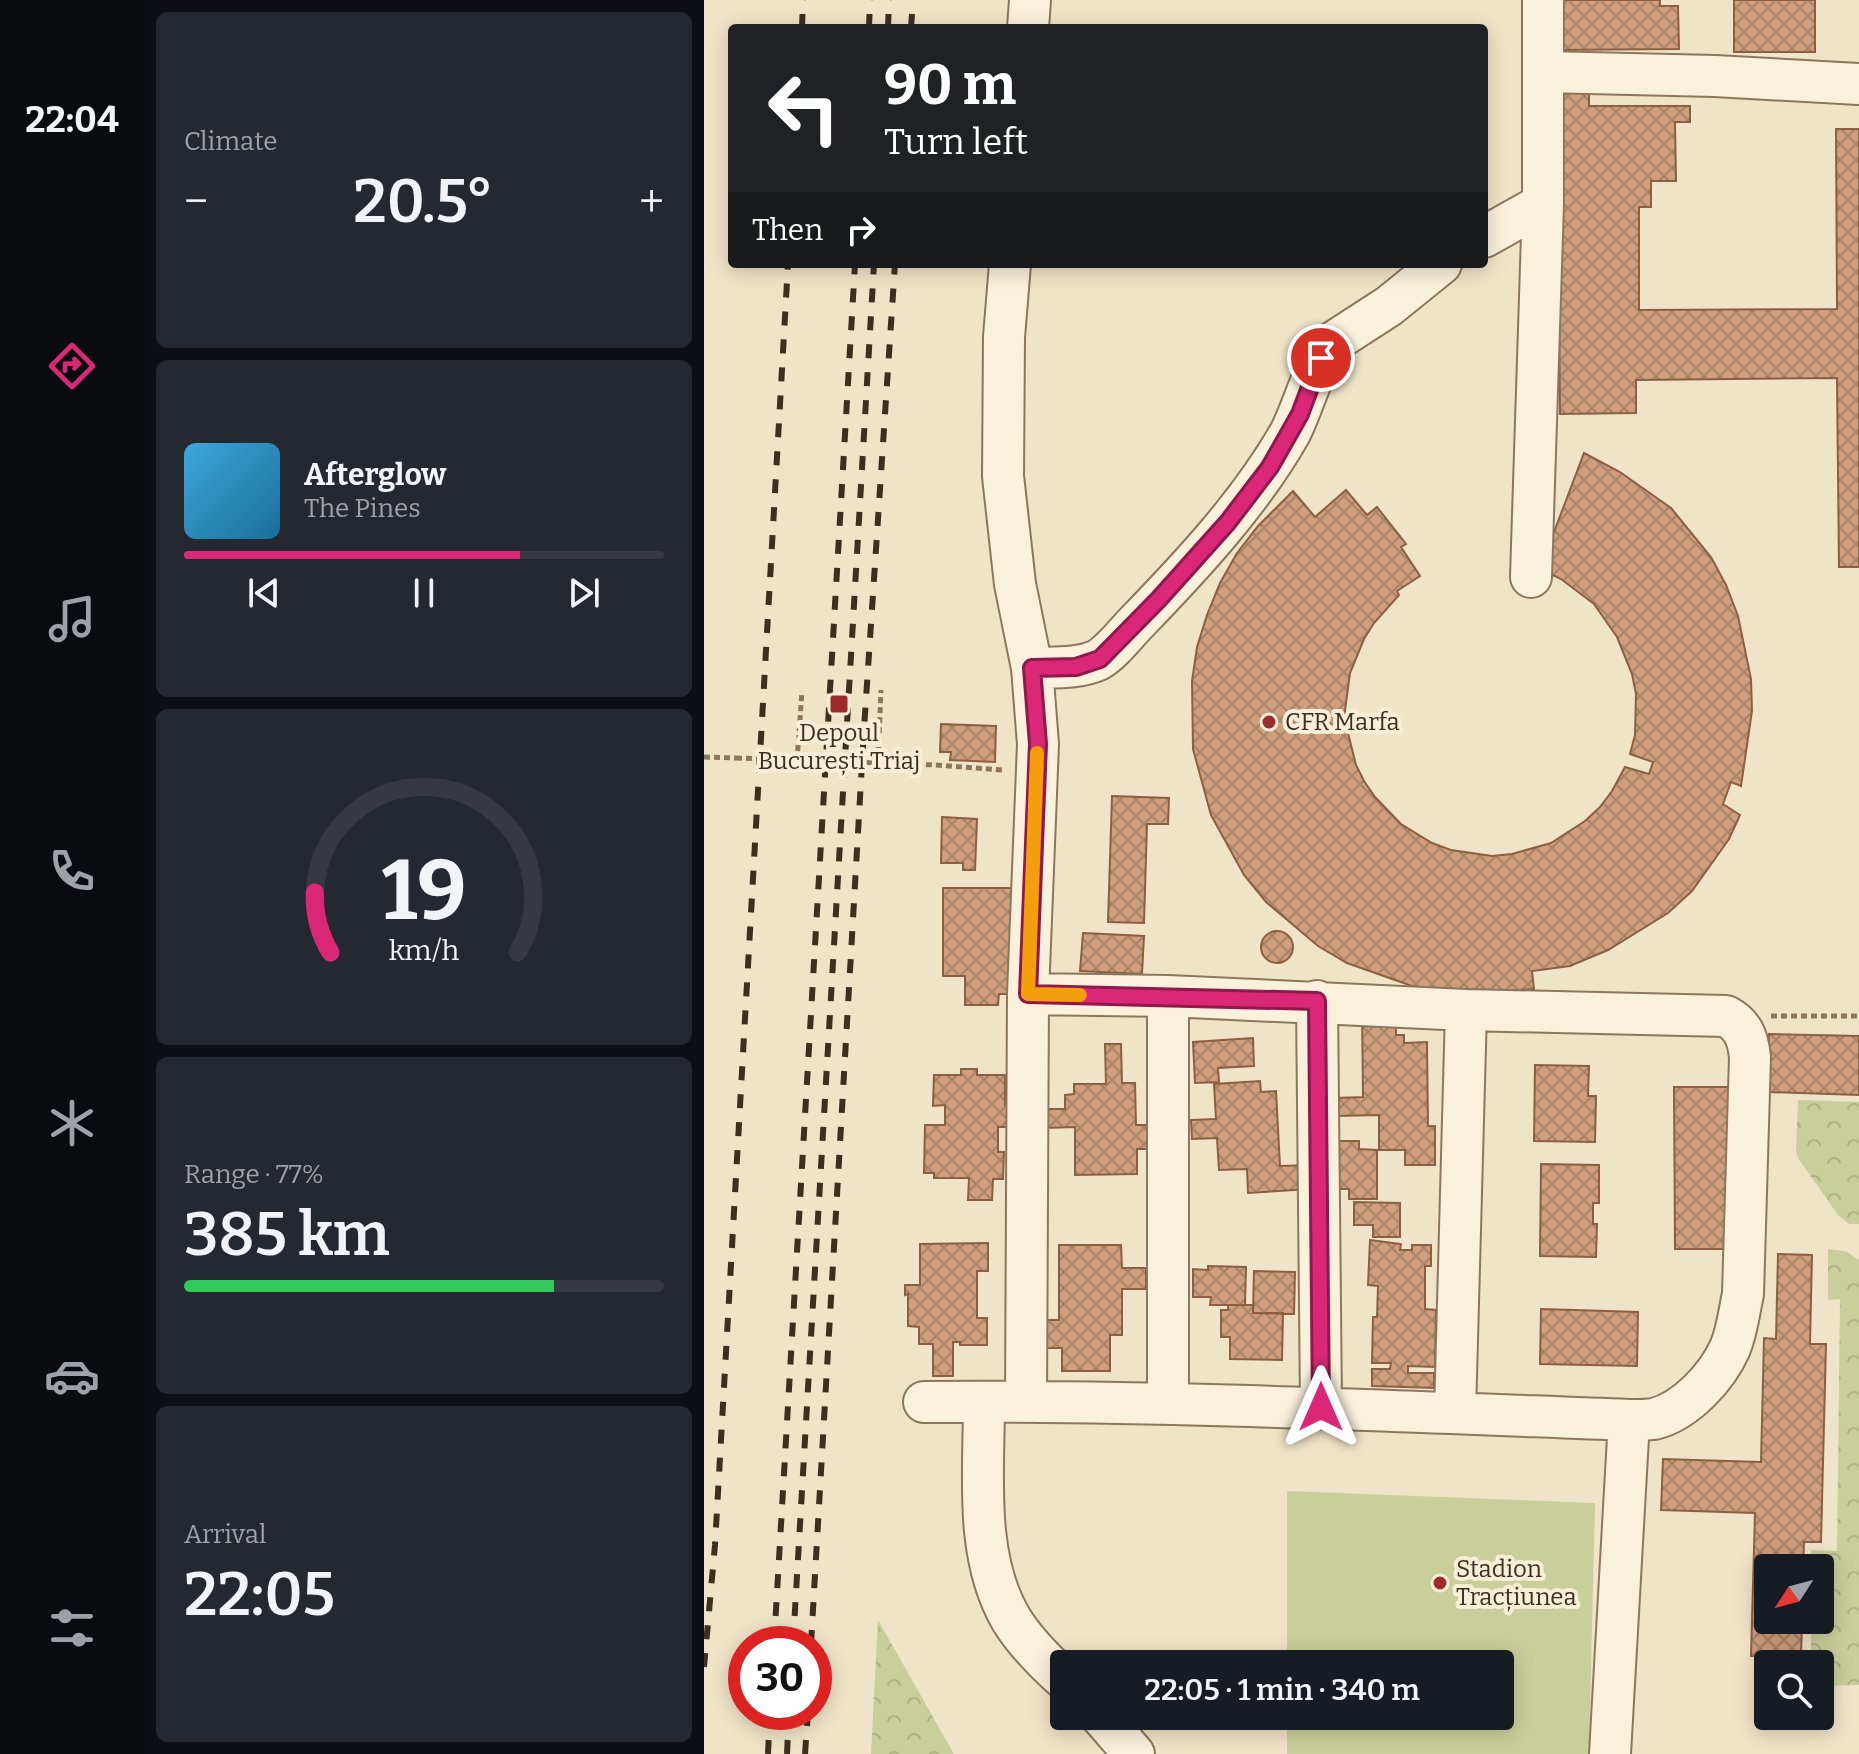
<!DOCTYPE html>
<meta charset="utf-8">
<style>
body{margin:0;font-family:Bitter,serif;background:#242831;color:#f1f3f6;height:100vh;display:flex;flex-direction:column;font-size:30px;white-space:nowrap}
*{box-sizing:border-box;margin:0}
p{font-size:26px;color:#9ea1a6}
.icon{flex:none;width:44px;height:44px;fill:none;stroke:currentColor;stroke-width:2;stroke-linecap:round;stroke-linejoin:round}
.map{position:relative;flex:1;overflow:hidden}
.side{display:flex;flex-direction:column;gap:12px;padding:12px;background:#0d0f14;width:560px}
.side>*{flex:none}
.guide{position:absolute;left:24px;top:24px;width:760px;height:244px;border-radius:8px;box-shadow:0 4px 20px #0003;background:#202124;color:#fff;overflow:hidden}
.needle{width:52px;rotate:234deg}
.fabs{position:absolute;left:1050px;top:1554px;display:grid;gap:16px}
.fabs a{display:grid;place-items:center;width:80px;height:80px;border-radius:8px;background:#171b24;box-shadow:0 4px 20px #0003;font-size:40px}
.speed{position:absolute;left:24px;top:1626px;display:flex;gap:16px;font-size:40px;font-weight:700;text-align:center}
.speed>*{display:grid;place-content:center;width:104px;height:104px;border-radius:50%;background:#171b24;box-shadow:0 4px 20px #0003;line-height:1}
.speed .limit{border:12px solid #d22;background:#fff;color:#111}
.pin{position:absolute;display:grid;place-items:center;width:68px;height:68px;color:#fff;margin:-34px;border:4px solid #fff;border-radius:50%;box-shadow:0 2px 8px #0007}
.me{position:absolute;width:88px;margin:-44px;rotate:0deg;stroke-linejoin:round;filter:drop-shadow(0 0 6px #0008)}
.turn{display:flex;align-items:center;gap:28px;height:168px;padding:0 24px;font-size:36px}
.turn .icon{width:104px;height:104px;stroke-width:2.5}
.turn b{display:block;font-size:56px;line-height:68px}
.then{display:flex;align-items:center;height:76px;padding:0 24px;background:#0003;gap:16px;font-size:30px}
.big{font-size:60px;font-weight:600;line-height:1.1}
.side .card{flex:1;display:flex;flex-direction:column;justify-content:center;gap:12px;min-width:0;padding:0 28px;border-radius:12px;background:#242831}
.side .dial{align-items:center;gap:0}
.dial svg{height:208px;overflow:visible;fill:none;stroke:#363941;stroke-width:7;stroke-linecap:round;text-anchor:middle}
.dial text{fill:#f1f3f6;stroke:none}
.song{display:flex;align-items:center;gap:24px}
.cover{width:96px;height:96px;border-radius:12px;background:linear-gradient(135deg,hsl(200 70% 55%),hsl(200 70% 35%))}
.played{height:8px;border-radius:4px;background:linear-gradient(90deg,#db2777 70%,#363941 70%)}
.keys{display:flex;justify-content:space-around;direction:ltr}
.heat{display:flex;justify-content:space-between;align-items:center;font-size:44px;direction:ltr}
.charge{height:12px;border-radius:6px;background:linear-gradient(90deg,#34c759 77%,#363941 0)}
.trip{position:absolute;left:346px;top:1650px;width:464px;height:80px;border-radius:8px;background:#171b24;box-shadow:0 4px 20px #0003;font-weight:600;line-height:80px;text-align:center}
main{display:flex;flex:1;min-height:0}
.menu{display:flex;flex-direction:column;width:144px;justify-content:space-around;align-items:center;background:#090b0e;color:#9ea1a6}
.menu .icon{width:56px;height:56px}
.menu .active{color:#db2777}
.menu b{font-size:36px;color:#f1f3f6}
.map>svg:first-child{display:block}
.green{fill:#c9cf9b}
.forest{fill:url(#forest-crowns)}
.building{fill:url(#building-cross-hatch);stroke:#8d5f41;stroke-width:2}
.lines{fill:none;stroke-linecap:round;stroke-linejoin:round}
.minor-casing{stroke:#8d765c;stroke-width:44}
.path{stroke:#8d765c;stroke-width:5;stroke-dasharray:6 4;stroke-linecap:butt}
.minor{stroke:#faf1dc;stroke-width:40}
.rail{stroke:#3d2e20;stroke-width:6;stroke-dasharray:14 14;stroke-linecap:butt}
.path-bridge{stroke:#8d765c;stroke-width:5;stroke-dasharray:6 4;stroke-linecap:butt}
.route-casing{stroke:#8e194d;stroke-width:20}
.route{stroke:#db2777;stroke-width:14}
.slow{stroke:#f59e0b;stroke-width:14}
.poi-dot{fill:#9e2a2b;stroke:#f7eed8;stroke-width:3}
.labels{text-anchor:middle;stroke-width:8;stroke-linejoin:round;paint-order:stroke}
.poi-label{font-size:24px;fill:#3d2e20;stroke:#f7eed8;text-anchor:start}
</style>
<main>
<nav class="menu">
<b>22:04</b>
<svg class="icon active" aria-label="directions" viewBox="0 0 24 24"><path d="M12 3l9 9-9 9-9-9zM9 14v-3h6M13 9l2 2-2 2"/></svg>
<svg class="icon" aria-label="music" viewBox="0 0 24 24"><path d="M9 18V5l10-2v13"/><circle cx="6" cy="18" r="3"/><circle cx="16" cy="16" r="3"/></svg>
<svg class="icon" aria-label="phone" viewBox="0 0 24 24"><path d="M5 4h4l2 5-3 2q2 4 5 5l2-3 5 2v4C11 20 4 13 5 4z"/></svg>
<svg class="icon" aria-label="climate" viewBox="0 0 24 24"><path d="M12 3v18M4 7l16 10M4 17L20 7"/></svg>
<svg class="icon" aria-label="car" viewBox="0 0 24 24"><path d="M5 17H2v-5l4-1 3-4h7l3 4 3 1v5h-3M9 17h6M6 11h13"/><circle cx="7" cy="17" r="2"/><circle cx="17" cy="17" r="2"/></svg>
<svg class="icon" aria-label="filters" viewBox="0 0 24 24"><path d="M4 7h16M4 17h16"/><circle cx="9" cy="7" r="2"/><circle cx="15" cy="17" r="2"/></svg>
</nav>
<section class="side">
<div class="card"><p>Climate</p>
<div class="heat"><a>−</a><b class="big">20.5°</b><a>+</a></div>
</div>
<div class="card">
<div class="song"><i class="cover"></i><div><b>Afterglow</b><p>The Pines</p></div></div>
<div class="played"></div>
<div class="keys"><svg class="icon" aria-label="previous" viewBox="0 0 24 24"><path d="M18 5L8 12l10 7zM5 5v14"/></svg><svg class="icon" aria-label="pause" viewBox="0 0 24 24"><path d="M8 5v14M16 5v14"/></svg><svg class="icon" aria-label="next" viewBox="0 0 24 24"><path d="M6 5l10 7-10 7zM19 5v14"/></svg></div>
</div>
<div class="card dial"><svg viewBox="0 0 100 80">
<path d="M14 69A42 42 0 1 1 86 69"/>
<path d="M14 69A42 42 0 0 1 8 46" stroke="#db2777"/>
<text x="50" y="56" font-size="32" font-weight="700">19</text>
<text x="50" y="72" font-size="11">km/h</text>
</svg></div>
<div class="card"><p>Range · 77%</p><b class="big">385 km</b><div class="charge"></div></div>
<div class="card"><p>Arrival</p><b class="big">22:05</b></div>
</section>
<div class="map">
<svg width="1155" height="1754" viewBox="0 0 1155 1754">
<defs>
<pattern id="forest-crowns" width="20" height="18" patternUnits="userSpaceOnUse" patternTransform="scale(2)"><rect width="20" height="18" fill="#c9cf9b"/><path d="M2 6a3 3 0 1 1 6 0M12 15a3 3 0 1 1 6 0" fill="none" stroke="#aeb285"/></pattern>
<pattern id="building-cross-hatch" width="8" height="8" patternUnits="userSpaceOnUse" patternTransform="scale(2)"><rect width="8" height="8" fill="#cf9f7d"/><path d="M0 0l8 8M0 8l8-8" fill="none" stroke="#a98266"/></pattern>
</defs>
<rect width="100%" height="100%" fill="#f0e4c8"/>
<path class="green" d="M583 1491 891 1503 885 1754H583V1716H796V1664H583Z"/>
<path class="forest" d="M1094 1100 1155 1102V1224H1145L1134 1215 1094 1158 1092 1151Z
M1124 1249 1141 1251 1155 1260V1685L1116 1686V1664H1107V1620H1116V1568H1107V1550L1133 1551 1136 1299 1124 1300Z
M174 1620 250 1754H167Z"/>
<path class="building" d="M848 0H956V6H974L975 49 849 50Z
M1030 0H1111V52H1030Z
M853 89H885V106H986V122H971L972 181H947V207H935V310L1133 309 1132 129H1155V567H1135L1133 378 932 380V413L856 414Z
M880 453 916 472 967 508 1007 557 1022 585 1034 616 1047 679 1048 711 1037 786 1027 782 1019 804 1036 815 1025 839 988 891 964 913 904 950 866 966 828 971 830 989 776 993 741 992 708 986 643 963 614 946 562 902 540 875 507 815 489 749 488 681 493 647 503 615 516 583 533 553 554 526 589 491 611 517 642 490 663 515 673 507 702 544 697 547 716 576 693 591 695 595 670 623 660 639 646 673 641 710 643 729 652 765 660 781 671 797 697 824 728 843 747 850 788 856 808 854 847 843 881 821 896 807 908 791 921 767 945 774 949 762 926 754 931 735 932 694 928 674 913 637 890 604 857 579 836 569Z
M237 724 292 726 291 762 246 760 247 752H236Z
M408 796 465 798 464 824H443L440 923 404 922Z
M238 817 273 819 271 870H259V863H237Z
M239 888H311L319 994H295L294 1005H261V976H239Z
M557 947a16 16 0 1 1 32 0a16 16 0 1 1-32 0Z
M379 933 440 936 438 974 376 971Z
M658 1011H692V1035H700V1043L723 1042 724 1126H731V1165H701V1150H675V1115L632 1116V1098L659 1097Z
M1065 1034 1155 1036V1095L1064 1092Z
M549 1038 550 1066 514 1068 515 1082 491 1083 489 1042Z
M401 1044H417L418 1083H431L432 1125H458V1149H433V1174L371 1175V1127L342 1128V1109H361V1095L370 1094V1084H402Z
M831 1065 885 1066 884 1096H892L891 1142 830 1141Z
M257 1069H273V1075H301V1105H315V1127H294V1152H300L299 1179H289L288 1200H264L265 1178H230V1173H220L221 1125H241V1105L229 1106 230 1075H257Z
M556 1081 557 1092 572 1091 576 1166 605 1165 606 1189 544 1193 543 1169 515 1170 513 1138 488 1139 487 1120 512 1119 510 1084Z
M970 1087H1024L1025 1249H971Z
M634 1141H655V1149L673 1150V1199H645V1189H632Z
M837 1164 895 1165V1203H889V1224H893L892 1257 836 1256Z
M650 1202 696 1203V1237H669V1225H650Z
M666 1240 697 1244 696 1250H708V1245H727V1266H721V1309L732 1310 731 1367 704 1366V1373H730V1388L668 1386V1369H686L687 1363H668L669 1317H673L674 1286 664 1285Z
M284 1243V1271H273V1318H283V1345H256V1342H249V1376H229V1344H215V1327L204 1326V1294L201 1295V1285H216V1244Z
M355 1245H417L418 1268H442V1289H418V1335H406V1371H358V1348H342L341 1320H355Z
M1074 1254 1108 1255 1106 1344H1122L1117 1542H1100L1099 1568H1064V1620H1098L1097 1657 1047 1656 1051 1513 957 1510 959 1459 1057 1462 1060 1338 1072 1339Z
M504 1266 542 1267 541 1305H506L507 1297H489V1269L504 1270Z
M550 1271 591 1272 590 1314 549 1313Z
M524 1305H549V1313H579L578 1360 526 1359V1337H517V1310H524Z
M837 1309 934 1312 933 1366 836 1364Z"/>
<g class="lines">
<g class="minor-casing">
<path id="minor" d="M324 28 326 0
M841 72 1011 76 1155 84
M780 237 839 204V0
M306 264 300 337 299 476 311 584 328 668 334 744 324 994 322 1401
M827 577 839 204
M328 668C350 667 374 669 394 660 408 652 422 633 433 622 489 564 546 503 586 433 601 404 610 361 631 341L685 306 737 264
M613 1001 617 1407
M220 1402C455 1400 690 1411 925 1420 933 1420 942 1420 950 1419 982 1411 1013 1377 1026 1348 1033 1332 1035 1312 1039 1294L1046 1057C1044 1038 1039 1025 1022 1016L762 1010 464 996 324 994
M280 1402C280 1472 270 1556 307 1619 321 1642 340 1661 360 1679
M464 1404V996
M751 1413 762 1010
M397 1716 430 1754
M906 1754 925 1420"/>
</g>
<path class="path" d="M0 757 32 758
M93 761 98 691
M174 763 177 690
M232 765 299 770
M1067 1016H1155"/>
<use href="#minor" class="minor"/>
<path class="rail" d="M98 28 99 0
M165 28 166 0
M184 28 185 0
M207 28 209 0
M70 1644 151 264
M89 1644 170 264
M107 1644 160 729 191 264
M0 1667 11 1545 84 264
M64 1754 66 1712
M83 1754 85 1712
M101 1754 104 1712"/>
<path class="path-bridge" d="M32 758 232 765"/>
</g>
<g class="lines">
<g class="route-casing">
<path id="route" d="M617 1407 613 1001 324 994 334 744 328 668 372 667 396 659 455 599 524 522 566 467 596 414 617 358"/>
</g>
<use href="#route" class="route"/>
<path class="slow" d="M333 753 324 994 376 995"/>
</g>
<g class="poi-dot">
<rect x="125" y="694" width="20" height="20" rx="4"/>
<circle cx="565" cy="722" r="8"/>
<circle cx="736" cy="1583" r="8"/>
</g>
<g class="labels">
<g class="poi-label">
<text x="581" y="730">CFR Marfa</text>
<text x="135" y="741" text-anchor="middle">Depoul<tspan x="135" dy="28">București Triaj</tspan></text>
<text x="752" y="1577">Stadion<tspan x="752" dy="28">Tracțiunea</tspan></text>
</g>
</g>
</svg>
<div class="fabs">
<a><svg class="needle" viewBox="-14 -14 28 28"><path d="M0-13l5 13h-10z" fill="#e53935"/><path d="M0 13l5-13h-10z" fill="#9ea1a6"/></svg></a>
<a><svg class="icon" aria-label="search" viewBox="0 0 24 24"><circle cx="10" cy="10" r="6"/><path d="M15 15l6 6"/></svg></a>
</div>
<div class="speed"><div class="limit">30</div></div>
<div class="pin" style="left:617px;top:358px;background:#d93025"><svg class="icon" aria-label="arrive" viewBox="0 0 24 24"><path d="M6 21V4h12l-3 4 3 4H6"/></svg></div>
<svg class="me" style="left:617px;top:1407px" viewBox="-20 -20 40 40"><path d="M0-17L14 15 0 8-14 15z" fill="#db2777" stroke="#fff" stroke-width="4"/></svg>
<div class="trip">22:05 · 1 min · 340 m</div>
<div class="guide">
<div class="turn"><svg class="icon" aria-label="left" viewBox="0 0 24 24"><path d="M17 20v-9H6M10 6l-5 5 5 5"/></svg><div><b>90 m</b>Turn left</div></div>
<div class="then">Then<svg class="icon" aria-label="right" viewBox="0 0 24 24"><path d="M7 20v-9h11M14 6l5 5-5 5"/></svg></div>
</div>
</div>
</main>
